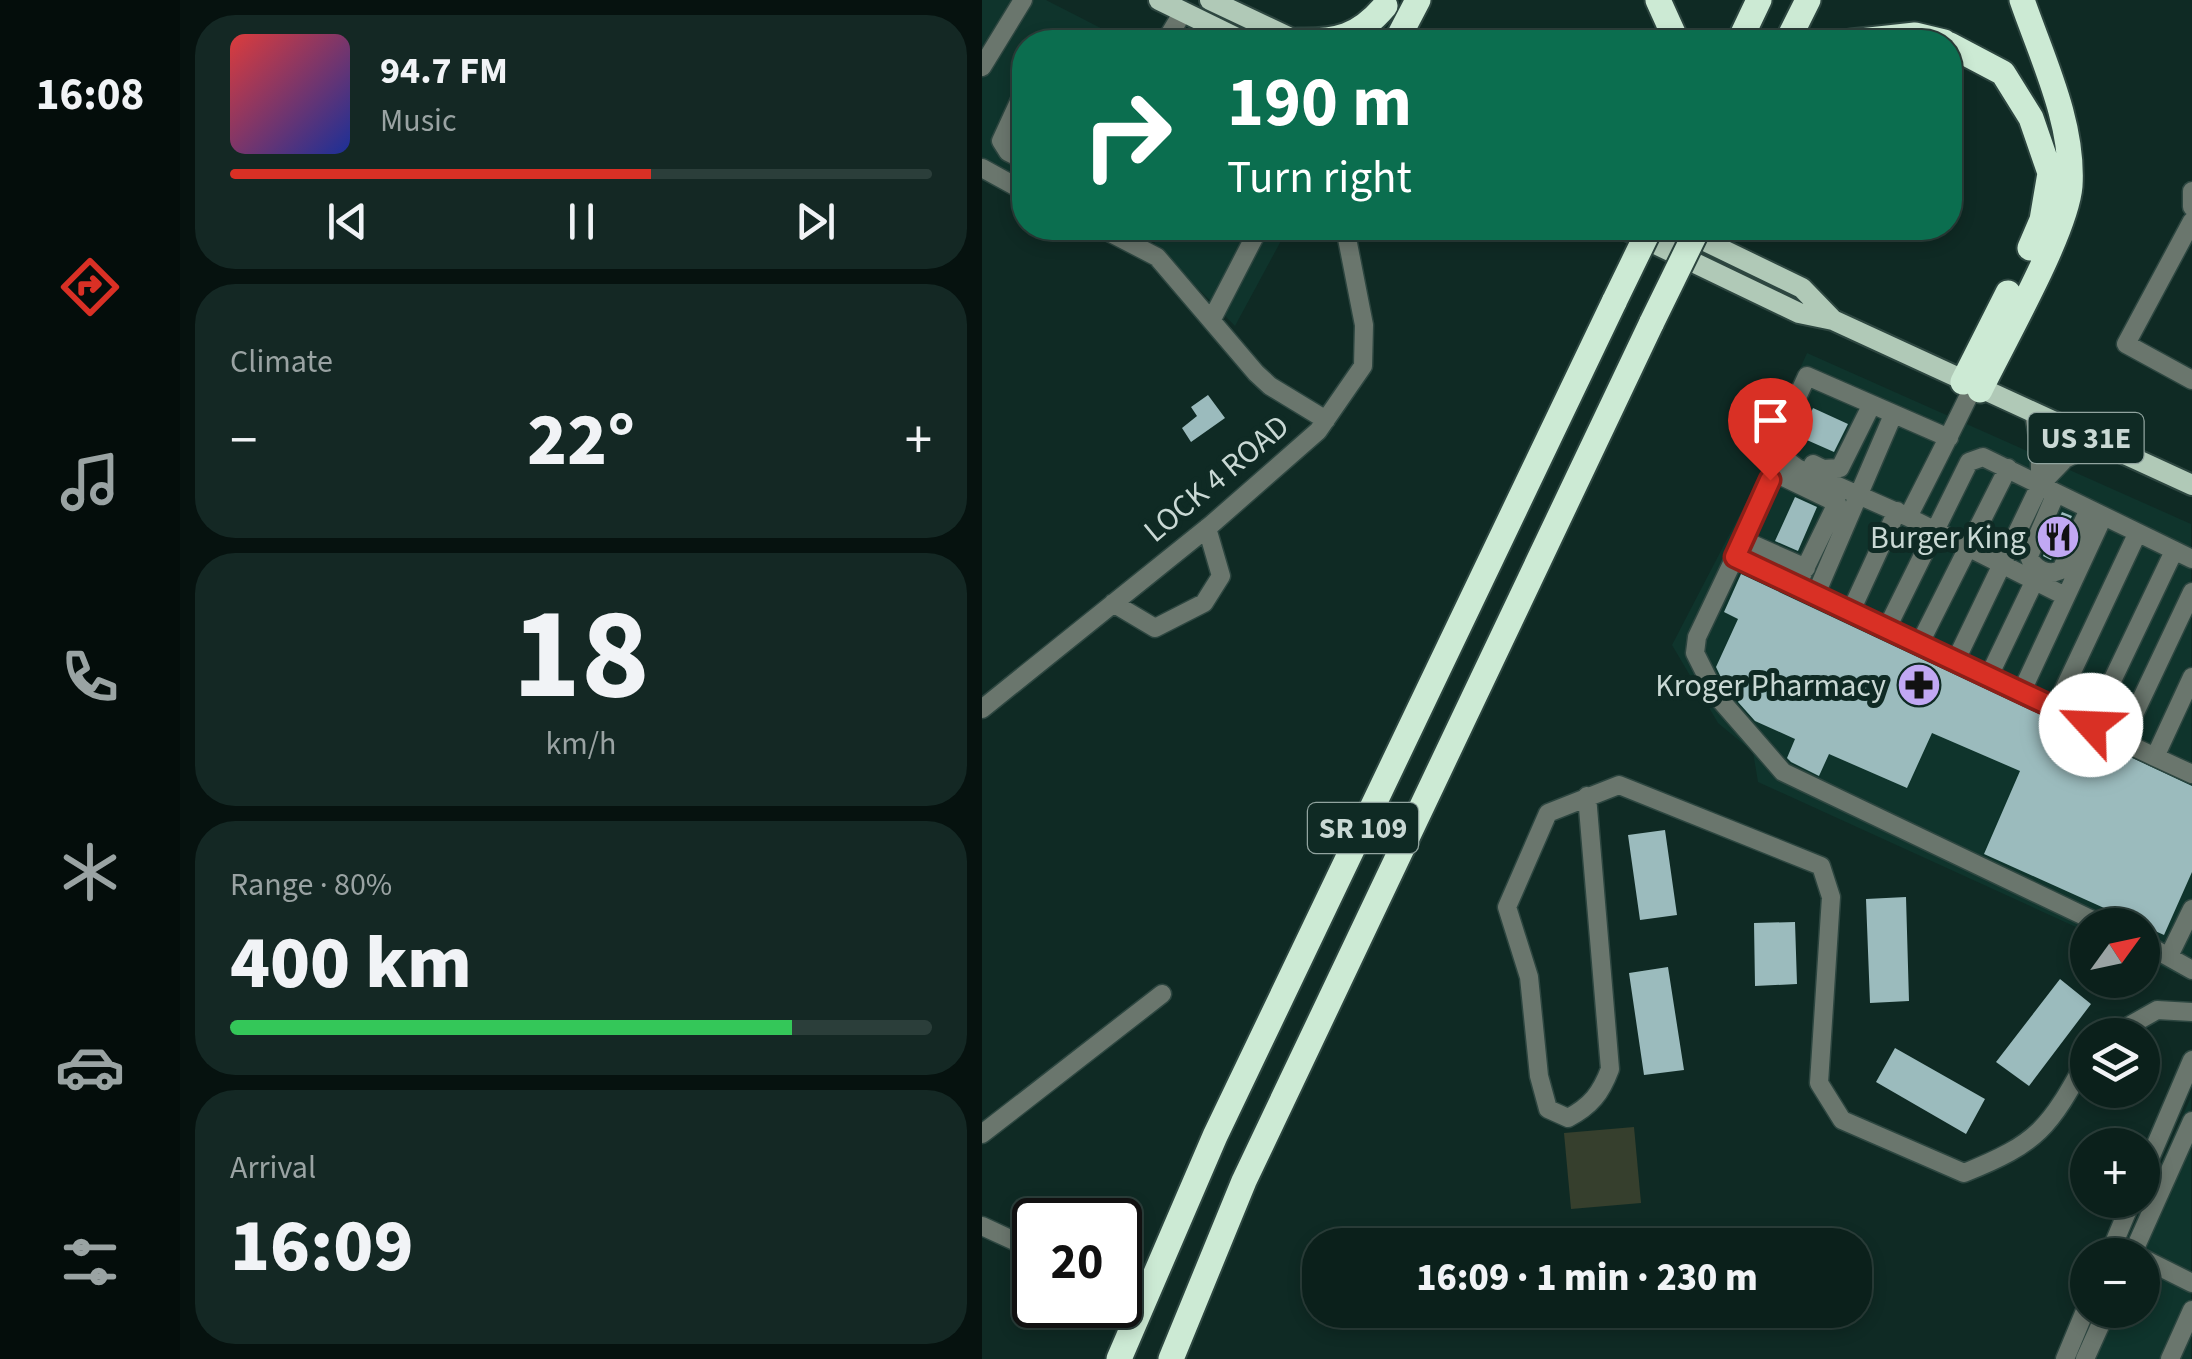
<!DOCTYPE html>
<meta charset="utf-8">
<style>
body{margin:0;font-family:"Source Sans 3",sans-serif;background:#142824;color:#f1f3f6;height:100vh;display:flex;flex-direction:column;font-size:38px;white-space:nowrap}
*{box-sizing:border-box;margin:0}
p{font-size:32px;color:#9aa3a3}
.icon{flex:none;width:55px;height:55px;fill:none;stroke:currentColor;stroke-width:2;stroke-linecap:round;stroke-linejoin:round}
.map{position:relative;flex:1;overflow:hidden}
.panel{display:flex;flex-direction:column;gap:15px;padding:15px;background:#06120f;width:802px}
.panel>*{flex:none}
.top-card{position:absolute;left:30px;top:30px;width:950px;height:210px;border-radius:40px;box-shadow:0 5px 15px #0003,0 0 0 2px #2b3e3a;background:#0b6e4f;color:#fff;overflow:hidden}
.needle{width:65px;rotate:57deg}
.tools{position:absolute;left:1088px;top:908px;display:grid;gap:20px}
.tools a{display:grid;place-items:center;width:90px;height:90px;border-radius:50%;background:#0b201b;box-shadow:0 5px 15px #0003,0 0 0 2px #2b3e3a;font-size:50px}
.speed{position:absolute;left:30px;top:1198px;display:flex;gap:20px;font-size:50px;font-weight:700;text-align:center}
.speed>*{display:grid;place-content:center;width:130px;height:130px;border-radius:50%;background:#0b201b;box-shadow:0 5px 15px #0003,0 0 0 2px #2b3e3a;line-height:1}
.speed .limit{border:5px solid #111;border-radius:15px;background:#fff;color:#111}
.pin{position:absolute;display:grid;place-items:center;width:85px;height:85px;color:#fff;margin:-102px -42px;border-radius:50% 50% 50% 0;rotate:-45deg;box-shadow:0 0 10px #0007}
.pin .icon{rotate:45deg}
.me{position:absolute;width:110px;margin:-55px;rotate:295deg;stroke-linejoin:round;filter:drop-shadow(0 0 8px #0008)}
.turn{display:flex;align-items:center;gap:35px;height:210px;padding:0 50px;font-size:45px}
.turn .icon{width:130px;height:130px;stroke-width:2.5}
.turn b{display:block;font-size:70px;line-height:85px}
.big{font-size:75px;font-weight:800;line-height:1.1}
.panel .tile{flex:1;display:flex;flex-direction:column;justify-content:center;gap:15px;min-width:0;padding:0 35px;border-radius:40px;background:#142824}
.panel .dial{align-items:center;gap:0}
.dial b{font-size:130px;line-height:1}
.song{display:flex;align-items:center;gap:30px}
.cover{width:120px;height:120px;border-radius:15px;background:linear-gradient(135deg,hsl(0 70% 55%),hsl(230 70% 35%))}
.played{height:10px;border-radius:5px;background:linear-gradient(90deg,#d93025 60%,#2b3e3a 60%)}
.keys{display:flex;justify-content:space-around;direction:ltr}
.heat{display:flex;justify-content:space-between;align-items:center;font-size:55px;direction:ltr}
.charge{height:15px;border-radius:8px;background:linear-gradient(90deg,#34c759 80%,#2b3e3a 0)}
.trip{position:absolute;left:320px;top:1228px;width:570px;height:100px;border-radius:40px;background:#0b201b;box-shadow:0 5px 15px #0003,0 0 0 2px #2b3e3a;font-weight:800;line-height:100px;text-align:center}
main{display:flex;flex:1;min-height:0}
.menu{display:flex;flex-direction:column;width:180px;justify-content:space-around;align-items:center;background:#040d0b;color:#9aa3a3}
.menu .icon{width:70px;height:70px}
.menu .current{color:#d93025}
.menu b{font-size:45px;color:#f1f3f6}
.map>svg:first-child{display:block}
.built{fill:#0f342c}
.green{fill:#363f2d}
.building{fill:#9bbbbd}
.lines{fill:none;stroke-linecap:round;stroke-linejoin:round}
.minor-casing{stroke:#2d4640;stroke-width:21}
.major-casing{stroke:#2d4640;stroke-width:24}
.highway-casing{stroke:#2d4640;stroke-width:29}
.minor{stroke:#6a766d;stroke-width:18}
.major{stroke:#b0c9b7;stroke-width:20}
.highway{stroke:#ccead4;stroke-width:25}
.highway-bridge-casing{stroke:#2d4640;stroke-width:29;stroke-linecap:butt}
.highway-bridge{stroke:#ccead4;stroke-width:25}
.route-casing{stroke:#8d1f18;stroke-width:25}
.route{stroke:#d93025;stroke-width:18}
.labels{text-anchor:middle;stroke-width:10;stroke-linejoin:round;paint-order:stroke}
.shield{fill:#0f2a24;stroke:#91a49f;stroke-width:2.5}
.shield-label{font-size:30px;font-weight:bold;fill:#c9d8d4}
.street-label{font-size:32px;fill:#c9d8d4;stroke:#0f2a24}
.poi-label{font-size:32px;fill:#c9d8d4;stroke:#0f2a24;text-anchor:end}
</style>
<main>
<nav class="menu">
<b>16:08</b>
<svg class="icon current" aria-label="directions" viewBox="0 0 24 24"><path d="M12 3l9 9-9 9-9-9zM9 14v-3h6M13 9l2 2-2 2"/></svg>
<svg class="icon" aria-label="music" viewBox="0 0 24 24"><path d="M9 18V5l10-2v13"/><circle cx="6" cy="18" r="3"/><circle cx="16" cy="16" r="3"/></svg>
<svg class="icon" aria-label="phone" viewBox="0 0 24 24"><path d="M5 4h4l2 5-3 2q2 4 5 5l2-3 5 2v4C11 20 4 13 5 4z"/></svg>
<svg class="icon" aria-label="climate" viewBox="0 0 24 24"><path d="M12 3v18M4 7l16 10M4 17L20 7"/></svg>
<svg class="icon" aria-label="car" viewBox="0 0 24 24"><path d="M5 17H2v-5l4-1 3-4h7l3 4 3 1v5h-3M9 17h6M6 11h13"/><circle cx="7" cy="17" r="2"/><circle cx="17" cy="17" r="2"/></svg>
<svg class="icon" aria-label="filters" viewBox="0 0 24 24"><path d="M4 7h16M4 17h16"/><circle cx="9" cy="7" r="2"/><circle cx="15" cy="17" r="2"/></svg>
</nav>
<section class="panel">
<div class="tile">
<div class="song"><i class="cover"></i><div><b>94.7 FM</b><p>Music</p></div></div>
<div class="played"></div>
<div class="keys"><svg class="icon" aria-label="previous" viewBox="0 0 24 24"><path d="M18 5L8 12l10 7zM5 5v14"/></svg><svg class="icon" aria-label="pause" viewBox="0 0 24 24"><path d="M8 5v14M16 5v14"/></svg><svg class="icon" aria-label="next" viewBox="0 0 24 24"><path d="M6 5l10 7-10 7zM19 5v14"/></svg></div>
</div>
<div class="tile"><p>Climate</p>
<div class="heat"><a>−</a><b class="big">22°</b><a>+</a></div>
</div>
<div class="tile dial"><b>18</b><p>km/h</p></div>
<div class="tile"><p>Range · 80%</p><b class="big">400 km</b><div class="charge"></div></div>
<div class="tile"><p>Arrival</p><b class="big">16:09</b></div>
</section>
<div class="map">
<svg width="1210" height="1359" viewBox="0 0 1210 1359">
<rect width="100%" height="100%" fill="#0f2a24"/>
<path class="built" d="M0 0H64L146 42H42V199L0 178Z
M180 228H306L253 326 172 244Z
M825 353 1209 524 1210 955 1200 976 1160 958V925H1105V932L776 782 771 752 736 723 690 645 782 468 780 453Z
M1209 1097V1359H1090L1113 1310H1160V1255H1138Z"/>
<path class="green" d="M652 1127 659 1203 589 1209 582 1133Z"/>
<path class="building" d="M226 395 243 418 209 442 200 428 215 416 209 407Z
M831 408 866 424 852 452 818 437Z
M813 497 835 507 816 551 793 541Z
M1080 512 1090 516 1069 560 1061 556Z
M759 574 1210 786V872L1182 935 1002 854 1038 771 950 733 925 788 847 754 837 776 809 762 805 758 813 739 773 721 756 702 759 696 744 688 734 667 756 619 742 612Z
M683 830 695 915 658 920 646 835Z
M924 897 927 1001 888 1003 884 899Z
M813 922 815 984 773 986 772 923Z
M686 967 702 1070 662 1075 647 973Z
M1078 979 1109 1004 1047 1086 1014 1062Z
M913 1048 1003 1099 984 1134 894 1082Z"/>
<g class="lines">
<g class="minor-casing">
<path id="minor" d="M183 42 201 12
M0 67 41 0
M42 91 19 141 26 152 42 160
M0 168 42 191
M1210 191V207
M1210 221 1144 344 1210 380
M119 228 175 257 274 373 288 386 344 420
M230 319 277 228
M1052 415 1058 448V485
M967 438 825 376 794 443 795 453 815 468 926 517C948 474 970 431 991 387
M831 464 841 469 858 468 889 406
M1058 485 1083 459 1114 443
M1074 493 1047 556C1051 569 1066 576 1079 570L1107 509
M926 517 1083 596
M761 540 824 568
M753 557 793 473 855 503 815 585
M834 594 911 415
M131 603 173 628 222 603 239 576 225 528
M869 611 915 511
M905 628 987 462 1001 457 1058 485
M938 643 1026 468
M974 660 1058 485 1210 559
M1007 676 1053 580
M1210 677 1173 757 1210 774
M1039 693 1121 517
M1073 708 1155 534
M0 709 230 524 336 431 381 366 382 325 363 228
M1109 725 1192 551
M1140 740 1210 592
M605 796 628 1069C619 1093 609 1106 586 1118L566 1109 557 1076 547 977 525 907 566 813 637 785 839 866 849 897 837 1083 860 1120 982 1173C1057 1143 1067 1128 1105 1059
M1121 925 801 772 734 695 713 653 715 637 753 557 1173 757
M1160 942 1210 970
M1187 956 1210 909
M1131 1035 1175 1010 1210 1012
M0 1134 180 994
M1160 1177 1210 1060
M0 1226 52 1250
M1127 1255 1150 1200
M1150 1255 1210 1121
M1160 1258 1210 1283
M1083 1359 1105 1306
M1103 1359 1125 1310
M1188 1359 1210 1310"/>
</g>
<g class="major-casing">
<path id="major" d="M177 0 263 42
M228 0 317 42
M640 228 817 313 851 320 1210 485
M696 228 820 288 851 320"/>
</g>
<g class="highway-casing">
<path id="highway" d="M676 0 695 42
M315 41C355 42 377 37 403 6
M414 42 436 0
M757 42 777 0
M805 42 826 0
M869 42 933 35 962 42
M968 45 1021 73 1049 118 1068 173 1060 220 1048 248
M981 382 1026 293
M998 390C1021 342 1084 233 1088 186 1092 123 1060 58 1040 0
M137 1359 233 1136 633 300
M189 1359 262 1181 670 322"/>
</g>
<use href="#minor" class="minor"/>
<use href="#major" class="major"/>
<use href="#highway" class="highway"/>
<g class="highway-bridge-casing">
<path id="highway-bridge" d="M633 300 668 228
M670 322 716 228"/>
</g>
<use href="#highway-bridge" class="highway-bridge"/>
</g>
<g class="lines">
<g class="route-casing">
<path id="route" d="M788 480 753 557 1109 725"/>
</g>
<use href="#route" class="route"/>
</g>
<defs>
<g id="restaurant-disc" transform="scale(2.25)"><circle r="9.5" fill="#c1a8f3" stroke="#0f2a24"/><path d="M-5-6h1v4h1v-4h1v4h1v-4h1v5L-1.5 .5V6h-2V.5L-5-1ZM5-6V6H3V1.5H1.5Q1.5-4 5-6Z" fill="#111"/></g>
<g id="pharmacy-disc" transform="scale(2.25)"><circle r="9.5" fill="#c1a8f3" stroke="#0f2a24"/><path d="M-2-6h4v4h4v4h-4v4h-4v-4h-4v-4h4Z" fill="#111"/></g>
</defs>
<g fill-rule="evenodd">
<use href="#restaurant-disc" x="1076" y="537"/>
<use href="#pharmacy-disc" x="937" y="685"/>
</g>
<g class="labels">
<g class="shield">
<rect x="1046.5" y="413" width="115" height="50" rx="8"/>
<rect x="326" y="803" width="110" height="50" rx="8"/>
</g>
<g class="shield-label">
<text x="1104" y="448">US 31E</text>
<text x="381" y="838">SR 109</text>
</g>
<g class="street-label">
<text transform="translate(234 478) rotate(-40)" y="11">LOCK 4 ROAD</text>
</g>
<g class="poi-label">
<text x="1044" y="548">Burger King</text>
<text x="904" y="696">Kroger Pharmacy</text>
</g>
</g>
</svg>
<div class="tools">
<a><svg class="needle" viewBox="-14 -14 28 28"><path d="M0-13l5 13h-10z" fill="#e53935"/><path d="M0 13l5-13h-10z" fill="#9aa3a3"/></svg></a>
<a><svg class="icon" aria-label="layers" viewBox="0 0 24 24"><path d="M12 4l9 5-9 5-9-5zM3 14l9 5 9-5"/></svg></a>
<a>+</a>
<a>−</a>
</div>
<div class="speed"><div class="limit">20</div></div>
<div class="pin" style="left:788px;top:480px;background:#d93025"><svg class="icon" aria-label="arrive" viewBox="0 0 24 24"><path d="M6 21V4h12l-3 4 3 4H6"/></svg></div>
<svg class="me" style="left:1109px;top:725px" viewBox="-20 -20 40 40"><circle r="19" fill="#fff"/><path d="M0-13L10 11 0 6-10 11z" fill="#d93025"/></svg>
<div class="trip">16:09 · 1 min · 230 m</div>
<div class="top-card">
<div class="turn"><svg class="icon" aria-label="right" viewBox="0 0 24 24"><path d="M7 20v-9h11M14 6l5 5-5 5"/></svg><div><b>190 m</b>Turn right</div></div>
</div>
</div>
</main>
